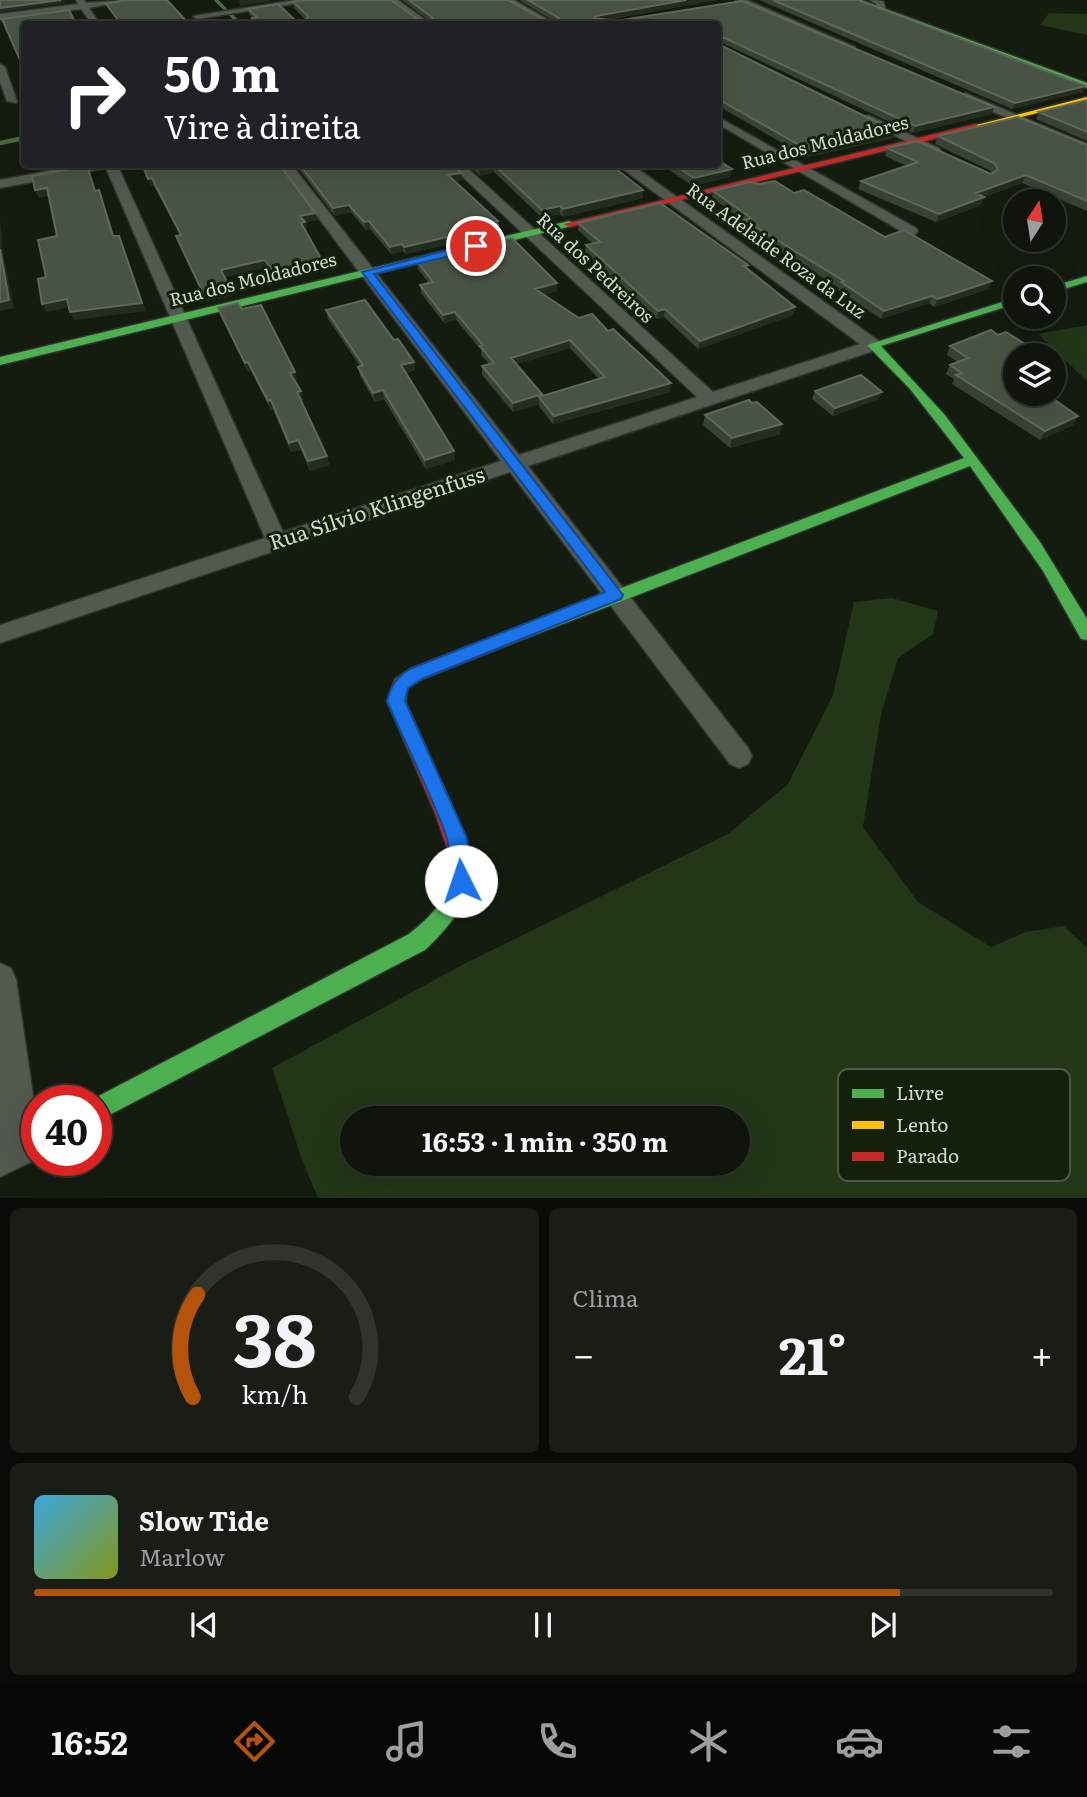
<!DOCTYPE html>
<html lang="pt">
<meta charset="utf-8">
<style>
body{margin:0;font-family:Literata,serif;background:#181e15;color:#f1f3f6;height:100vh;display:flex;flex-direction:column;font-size:26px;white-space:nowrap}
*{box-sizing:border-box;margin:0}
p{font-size:23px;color:#9b9f9d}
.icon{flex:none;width:38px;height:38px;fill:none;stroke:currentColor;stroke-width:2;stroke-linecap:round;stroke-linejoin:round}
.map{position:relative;height:1198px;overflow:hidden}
.side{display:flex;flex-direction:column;gap:10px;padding:10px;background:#080c07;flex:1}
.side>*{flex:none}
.top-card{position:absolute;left:21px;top:21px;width:700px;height:147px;border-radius:7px;box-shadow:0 7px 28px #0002,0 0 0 2px #2f342d;background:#202124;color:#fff;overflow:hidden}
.needle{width:46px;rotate:12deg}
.fabs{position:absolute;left:1003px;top:189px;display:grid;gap:14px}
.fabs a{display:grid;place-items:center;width:63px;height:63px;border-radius:50%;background:#0f150c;box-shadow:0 7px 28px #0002,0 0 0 2px #2f342d;font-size:35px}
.speed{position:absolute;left:21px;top:1085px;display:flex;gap:14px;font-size:35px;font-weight:700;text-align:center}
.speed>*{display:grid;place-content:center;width:91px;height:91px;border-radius:50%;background:#0f150c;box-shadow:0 7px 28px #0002,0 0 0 2px #2f342d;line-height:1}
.speed .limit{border:10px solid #d22;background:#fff;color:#111}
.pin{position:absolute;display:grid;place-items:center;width:60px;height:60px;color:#fff;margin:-30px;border:4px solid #fff;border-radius:50%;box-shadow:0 2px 7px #0007}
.me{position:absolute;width:77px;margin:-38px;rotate:356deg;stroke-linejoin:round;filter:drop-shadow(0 0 5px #0008)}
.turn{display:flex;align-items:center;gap:24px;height:147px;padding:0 28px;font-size:32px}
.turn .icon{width:91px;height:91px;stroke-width:2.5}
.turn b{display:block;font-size:49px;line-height:60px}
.big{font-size:52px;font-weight:700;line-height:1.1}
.side .card{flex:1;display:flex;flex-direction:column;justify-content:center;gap:10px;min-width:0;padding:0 24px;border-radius:10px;background:#181e15}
.side .dial{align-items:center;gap:0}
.dial svg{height:182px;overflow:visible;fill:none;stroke:#2f342d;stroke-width:7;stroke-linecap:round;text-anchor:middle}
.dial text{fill:#f1f3f6;stroke:none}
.song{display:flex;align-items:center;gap:21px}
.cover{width:84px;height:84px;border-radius:10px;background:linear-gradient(135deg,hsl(200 70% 55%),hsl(70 70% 35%))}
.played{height:7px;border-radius:4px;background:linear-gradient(90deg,#b45309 85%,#2f342d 85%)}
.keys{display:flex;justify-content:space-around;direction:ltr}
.heat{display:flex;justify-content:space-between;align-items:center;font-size:38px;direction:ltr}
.side .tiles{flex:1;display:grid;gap:10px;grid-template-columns:1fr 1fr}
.card:last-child{grid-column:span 2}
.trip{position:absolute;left:340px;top:1106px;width:410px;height:70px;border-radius:35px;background:#0f150c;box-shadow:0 7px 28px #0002,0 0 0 2px #2f342d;font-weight:700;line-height:70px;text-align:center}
.dock{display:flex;height:112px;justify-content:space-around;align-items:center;background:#060805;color:#9b9f9d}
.dock .icon{width:49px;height:49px}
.dock .current{color:#b45309}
.dock b{font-size:32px;color:#f1f3f6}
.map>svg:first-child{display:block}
.green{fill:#233618;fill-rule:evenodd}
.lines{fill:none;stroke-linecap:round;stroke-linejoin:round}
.stream-far1{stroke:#4b6a3a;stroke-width:3.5}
.stream{stroke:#4b6a3a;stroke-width:4.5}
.street-casing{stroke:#2e342c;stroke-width:3}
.fast-casing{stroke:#2e342c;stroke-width:3}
.slow-casing{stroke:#2e342c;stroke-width:3}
.jam-casing{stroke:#2e342c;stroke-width:3}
.street{fill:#52594f;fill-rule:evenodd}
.fast{fill:#4caf50;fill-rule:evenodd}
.slow{fill:#ffc107;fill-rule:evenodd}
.jam{fill:#c62828;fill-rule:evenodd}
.wall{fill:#384233;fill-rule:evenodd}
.shaded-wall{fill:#232c1e}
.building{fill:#495344;stroke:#5e6859;stroke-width:2}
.route{fill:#1a73e8;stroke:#114b97;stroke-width:2}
.labels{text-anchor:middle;stroke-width:6;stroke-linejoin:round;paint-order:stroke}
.far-street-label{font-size:18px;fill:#d0dacb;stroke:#13210b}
.street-label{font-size:21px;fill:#d0dacb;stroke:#13210b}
.key{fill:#13210b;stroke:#4c5845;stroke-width:2}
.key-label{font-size:19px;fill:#d0dacb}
</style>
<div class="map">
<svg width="1087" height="1199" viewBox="0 0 1087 1199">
<rect width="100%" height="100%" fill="#141c10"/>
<path class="green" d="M1049 13 1087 14V35L1040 25Z
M1087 325V381L1038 334Z
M892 598 938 611 933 634 898 658 881 714 863 827 918 902 991 947 1026 932 1064 926 1087 948V1198H318L302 1160 272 1068 464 964 728 834 788 784 833 695 854 602ZM352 1118H737V1164H352Z"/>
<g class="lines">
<path class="stream-far1" d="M216 0 226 10
M230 14 240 24"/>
<path class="stream" d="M0 143 24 138"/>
<g class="street-casing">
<path id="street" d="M76 0H84L86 3 130 0 89 8 100 24H92L81 9 0 20V14L78 4Z
M296 0H319L197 19 193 16Z
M388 0H398L431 24H421Z
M504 0H514L556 24H545Z
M736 0H747L855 47 847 49Z
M870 0 883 1 886 10 879 12 876 4Z
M0 64 5 67 17 101 16 103 7 101 0 82Z
M965 93 1087 144V152L961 98 960 96Z
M868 115 939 148 941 151 931 154 864 120 862 118Z
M718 117 916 228 918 231 916 234H906L718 124Z
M84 164H117L283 532 501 461 278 164H291L519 455 697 397 449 164H463L713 392 860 344 616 164H631L879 341 881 345 879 349 528 466 748 748 752 756 748 764 739 768 730 764 510 472 0 643V625L265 538 106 168 0 188V180Z
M0 963 11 968 16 979 37 1122V1159L0 1177Z"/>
</g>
<g class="fast-casing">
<path id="fast" d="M853 0H861L1087 83V88Z
M569 221 572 222V226L0 365V357Z
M1087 276V282L1054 292V286Z
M1015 298V304L881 346 944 414 1040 542 1087 619V640L1081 639 1043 571 970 466 475 658 469 660 463 658 461 653 463 648 964 458 910 389 867 345Z
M459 845 466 848C483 887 452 925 425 950L96 1122V1101H89L409 934C426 920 445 904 449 881 450 870 447 859 452 848Z"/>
</g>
<g class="slow-casing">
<path id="slow" d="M1087 97V101L976 128 972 126Z"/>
</g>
<g class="jam-casing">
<path id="jam" d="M976 124 979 128 569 227 564 224Z
M469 646 475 648 477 653 475 658 422 679 408 688 405 701 455 813 469 855 466 862 459 865 452 862 435 813 387 701 395 679 410 669Z"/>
</g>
<use href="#street" class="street"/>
<use href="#fast" class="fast"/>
<use href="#slow" class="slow"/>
<use href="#jam" class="jam"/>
</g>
<path class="wall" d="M402 0H508L544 20 554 21 519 0H717L605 20 616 21 742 1 994 107 992 114 913 133 718 41V24H254L252 18H253L249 14 248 9 295 20 306 21V20L294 8 293 2 419 20 430 21Z
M759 0H858L1083 92 1012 109Z
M718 42V44L895 131 893 138 807 157 718 106Z
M1087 100V141L1036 119 1039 112Z
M938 136 1087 145V211L1022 183 984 197 981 205 936 222 858 189 861 181 907 166 885 156 887 148 991 174 992 173 991 171 935 144Z
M142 164 315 213 317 220 305 222 307 230H305L323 262 325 270 276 281 267 267 224 277 233 296 206 301 179 244 176 236 180 235 154 186H151Z
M295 164H453L461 173 462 180 454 181 498 221 499 232 406 254 403 251 391 254 370 229 366 230 351 212 335 216Z
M467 164H610L643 198 563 217 560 214 542 218 494 172 480 176Z
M660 164H718L730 177 693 186Z
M713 191 794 193 885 237 992 281 988 289 934 307 929 303 881 319 838 290 839 288 742 227 743 221 712 198Z
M578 223 748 265 747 269 795 307 793 315 698 349 664 317 657 319 585 253 586 245 593 244 578 230Z
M417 261 557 291 544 295 670 392 553 424 539 406V404L513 412 482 375V366L489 364 481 355V350L456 320 444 323 421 293 420 285 429 283 418 269ZM570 348 599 379 542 396 517 364Z
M218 308 242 309 297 381H295L301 391 303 401H301L327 456 329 465 310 471 301 450 291 452 273 409 271 410 251 371 248 372 221 317Z
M326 310 394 340 414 362 415 370 406 373 455 460 426 469 384 399 375 402 360 376 358 367 360 366 328 319Z
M998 335 1015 355V394L1078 416 1073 425 1040 440 952 384 954 379 946 374 950 365 958 362 947 355 950 346Z
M815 391 879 399 833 416 812 399Z
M705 415 780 434 730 448 703 425Z"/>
<path class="shaded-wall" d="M64 0 65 3 0 12V8Z
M239 0H271V1L240 6Z
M686 0H717L596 21 594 18 596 16Z
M1086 86 1083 92 1012 109 1015 103Z
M994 107 992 114 913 133 915 126Z
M895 131 893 138 807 157 808 150Z
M30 164H68L33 171Z
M494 165V172L480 176 479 169Z
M732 169 730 177 693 186 694 178Z
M461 173 462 180 448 183V175Z
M1026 175 1022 183 984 197 981 205 936 222 939 214 976 193Z
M152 178 154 186H151L148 179Z
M47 188 50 196 39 198 35 190Z
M643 190V198L563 217V209Z
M349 205 351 212 335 216 333 208Z
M560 206V214L542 218V210Z
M315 213 317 220 305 222 307 230 302 231 300 216Z
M0 219 3 252 14 308 0 311Z
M369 221 370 229 366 230 364 222Z
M498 221 499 232 406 254 404 247Z
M123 244 146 311 74 320 70 312Z
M402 244 403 251 391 254 390 247Z
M265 260 267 267 223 277 221 270Z
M323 262 325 270 276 281 274 273Z
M992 281 988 289 934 307 938 299Z
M557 283V291L535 297V289Z
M230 288 233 296 206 301 203 293Z
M932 296 929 303 881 319 884 311Z
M67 299 71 307 47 312 42 304Z
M795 307 793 315 698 349 700 341Z
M665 309 664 317 657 319 658 311Z
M455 312 456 320 444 323 443 315Z
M570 340V348L511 366V358Z
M1033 349 1030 355H1022L1023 353Z
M248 362 251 371 248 372 245 363Z
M414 362 415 370 402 374 401 365Z
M295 372 297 381 292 382 290 373Z
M671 383 670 392 553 424 554 416Z
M383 390 384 399 375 402 373 393Z
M301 391 303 401H300L297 392Z
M882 392 879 399 833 416 835 408Z
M542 394V401L539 397V404L513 412V403Z
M271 400 273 409 271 410 268 401Z
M1078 416 1073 425 1040 440 1045 431Z
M782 424 780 434 730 448 732 438Z
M298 440 301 450 291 452 289 443Z
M454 451 455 460 426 469 425 460Z
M327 456 329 465 310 471 308 461Z"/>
<path class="building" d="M0 0H61L0 8Z
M125 0H167L189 24H121L106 4Z
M304 0H391L419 20 430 21 433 18 409 0H508L544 20 556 21 559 18 528 0H686L596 16 594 18 616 21 742 1 994 107 915 126 718 35V24H259L252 18 257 17 248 9 278 4 295 20 306 21 308 16 293 2Z
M773 0H858L1086 86 1015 103Z
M69 10 76 24H24V69L2 19Z
M718 42V44L895 131 808 150 718 99Z
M1087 100V132L1039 112Z
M1018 117 1087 145V201L1026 175 976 193 984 197 939 214 861 181 918 162 887 148 917 141 991 174 998 169 994 163 938 136Z
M718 160 732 169 694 178 673 164H718Z
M142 164H279L315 213 300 216 305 222 301 223 323 262 274 273 265 260 221 270 230 288 203 293 176 236 181 235 152 178 148 179Z
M299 164H453L461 173 448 175 498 221 495 222 498 225 404 247 402 244 390 247 369 221 364 222 349 205 333 208Z
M475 164H610L643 190 563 209 560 206 542 210 494 165 479 169Z
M87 166 95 191 99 190 113 236H119L142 303 70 312 67 299 42 304 38 279 46 277 38 240 57 236 47 188 35 190 32 176Z
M775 181 794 193 804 190 885 237 904 230 992 281 938 299 932 296 884 311 841 282 844 281 744 220 751 218 713 191 750 182 760 184Z
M660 203 748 265 744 266 795 307 700 341 665 309 658 311 586 245 600 242 578 223Z
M512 238 557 283 535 289 579 318 592 314 608 331 613 329 671 383 554 416 539 397 605 377 570 340 511 358 542 394 513 403 482 366 494 363 480 346 483 345 455 312 443 315 420 285 433 282 417 261Z
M0 249 9 300 0 302Z
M365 300 394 340 398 339 414 362 401 365 454 451 425 460 383 390 373 393 358 367 363 365 326 310Z
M238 303 242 309 261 305 295 372 290 373 301 391 297 392 327 456 308 461 298 440 289 443 271 400 268 401 248 362 245 363 218 308Z
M991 330 998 335 1006 332 1033 349 1023 353 1027 355H1015V394H1046L1078 416 1045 431 956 375 962 373 950 365 968 358 950 346Z
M861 375 882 392 835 408 815 391Z
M749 400 752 403 757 402 782 424 732 438 705 415Z"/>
<path class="route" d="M476 243 481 246 479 249 374 274 623 595 621 599 422 679 408 688 405 701 466 836 472 860 469 888 461 891 454 888C448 874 452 853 446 835 429 789 406 745 387 701 392 684 396 678 410 669L605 592 362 272Z"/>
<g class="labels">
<g class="far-street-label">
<text transform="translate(825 143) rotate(-14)" y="6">Rua dos Moldadores</text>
<text transform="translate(776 251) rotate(36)" y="6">Rua Adelaide Roza da Luz</text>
<text transform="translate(595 268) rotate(43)" y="6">Rua dos Pedreiros</text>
<text transform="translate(253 280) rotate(-14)" y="6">Rua dos Moldadores</text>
</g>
<g class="street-label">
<text transform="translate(377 509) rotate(-18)" y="7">Rua Sílvio Klingenfuss</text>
</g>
</g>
<rect x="838" y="1069" width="232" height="112" rx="10" class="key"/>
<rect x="852" y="1089" width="32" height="9" fill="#4caf50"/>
<rect x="852" y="1121" width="32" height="8" fill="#ffc107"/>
<rect x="852" y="1152" width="32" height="9" fill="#c62828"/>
<g class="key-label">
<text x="896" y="1100">Livre</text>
<text x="896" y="1132">Lento</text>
<text x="896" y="1163">Parado</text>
</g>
</svg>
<div class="fabs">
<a><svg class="needle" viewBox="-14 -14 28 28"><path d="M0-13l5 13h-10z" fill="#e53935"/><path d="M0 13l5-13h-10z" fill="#9b9f9d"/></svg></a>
<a><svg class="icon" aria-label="search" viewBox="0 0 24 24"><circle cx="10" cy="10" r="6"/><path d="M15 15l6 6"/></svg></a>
<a><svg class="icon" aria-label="layers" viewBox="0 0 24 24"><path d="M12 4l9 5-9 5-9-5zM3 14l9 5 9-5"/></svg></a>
</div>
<div class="speed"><div class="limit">40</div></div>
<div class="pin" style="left:476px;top:246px;background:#d93025"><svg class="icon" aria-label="arrive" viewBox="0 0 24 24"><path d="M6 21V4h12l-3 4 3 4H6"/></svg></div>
<svg class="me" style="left:461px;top:881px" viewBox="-20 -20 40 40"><circle r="19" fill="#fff"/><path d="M0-13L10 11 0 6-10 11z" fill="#1a73e8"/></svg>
<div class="trip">16:53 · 1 min · 350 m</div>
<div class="top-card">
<div class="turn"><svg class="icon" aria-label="right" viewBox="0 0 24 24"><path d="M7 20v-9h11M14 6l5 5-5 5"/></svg><div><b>50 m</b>Vire à direita</div></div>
</div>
</div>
<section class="side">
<div class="tiles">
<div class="card dial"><svg viewBox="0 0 100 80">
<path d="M14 69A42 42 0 1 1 86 69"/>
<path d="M14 69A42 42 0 0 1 16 24" stroke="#b45309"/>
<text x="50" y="56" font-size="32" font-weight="700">38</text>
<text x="50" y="72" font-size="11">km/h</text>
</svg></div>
<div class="card"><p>Clima</p>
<div class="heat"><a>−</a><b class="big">21°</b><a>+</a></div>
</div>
<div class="card">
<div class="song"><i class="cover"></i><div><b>Slow Tide</b><p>Marlow</p></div></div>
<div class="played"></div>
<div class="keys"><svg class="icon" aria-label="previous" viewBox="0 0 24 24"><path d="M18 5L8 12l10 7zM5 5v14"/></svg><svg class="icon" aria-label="pause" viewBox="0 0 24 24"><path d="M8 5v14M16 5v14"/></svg><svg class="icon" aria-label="next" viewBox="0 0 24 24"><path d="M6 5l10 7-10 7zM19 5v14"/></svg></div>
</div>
</div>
</section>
<nav class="dock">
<b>16:52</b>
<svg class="icon current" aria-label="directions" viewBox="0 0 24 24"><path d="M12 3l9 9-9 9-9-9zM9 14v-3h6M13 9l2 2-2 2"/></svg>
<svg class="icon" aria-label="music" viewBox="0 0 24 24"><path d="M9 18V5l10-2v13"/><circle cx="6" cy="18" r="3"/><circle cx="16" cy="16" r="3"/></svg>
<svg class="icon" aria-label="phone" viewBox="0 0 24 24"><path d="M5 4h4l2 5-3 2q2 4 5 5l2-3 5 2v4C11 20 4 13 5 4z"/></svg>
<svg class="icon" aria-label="climate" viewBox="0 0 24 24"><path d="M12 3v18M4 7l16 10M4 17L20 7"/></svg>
<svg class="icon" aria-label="car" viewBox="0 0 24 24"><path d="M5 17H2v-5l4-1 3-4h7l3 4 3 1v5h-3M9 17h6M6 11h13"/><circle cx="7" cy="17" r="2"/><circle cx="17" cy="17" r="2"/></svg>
<svg class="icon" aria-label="filters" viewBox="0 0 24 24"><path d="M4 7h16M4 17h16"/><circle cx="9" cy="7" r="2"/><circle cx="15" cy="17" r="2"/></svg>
</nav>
